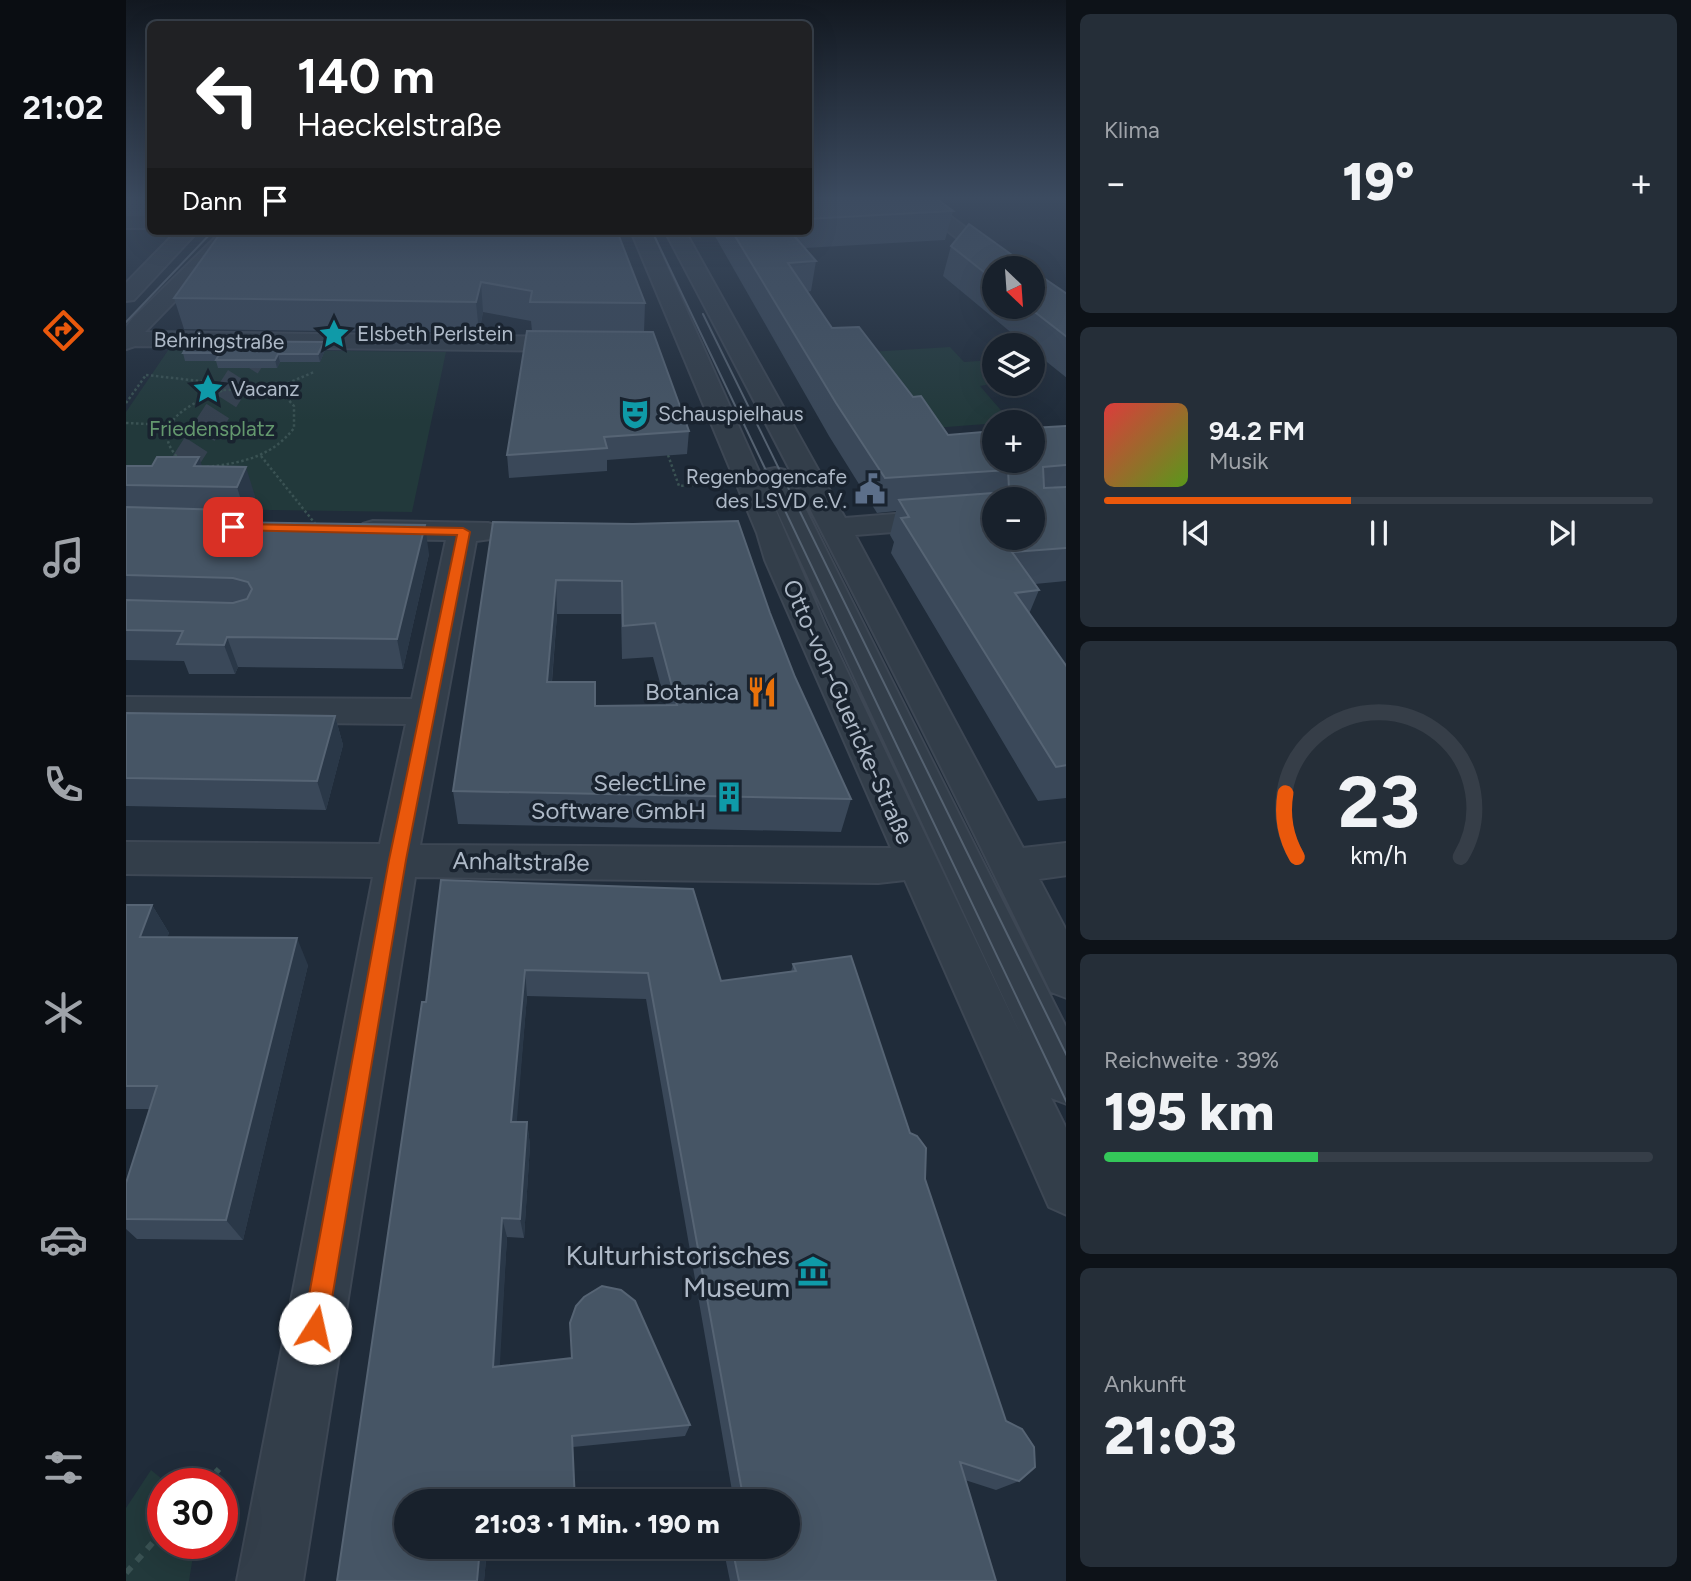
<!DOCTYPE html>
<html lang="de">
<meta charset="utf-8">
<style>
body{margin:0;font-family:Figtree,sans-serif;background:#252e38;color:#f1f3f6;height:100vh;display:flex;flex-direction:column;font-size:26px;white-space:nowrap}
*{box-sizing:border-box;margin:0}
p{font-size:23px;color:#9fa3a9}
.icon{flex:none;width:38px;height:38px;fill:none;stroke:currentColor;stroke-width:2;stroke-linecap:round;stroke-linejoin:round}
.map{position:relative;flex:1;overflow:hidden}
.sheet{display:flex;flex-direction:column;gap:14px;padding:14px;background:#0d1218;width:625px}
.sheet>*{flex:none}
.hud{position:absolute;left:21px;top:21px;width:665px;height:214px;border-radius:10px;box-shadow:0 7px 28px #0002,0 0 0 2px #363e48;background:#202124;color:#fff;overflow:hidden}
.needle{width:46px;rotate:155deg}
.buttons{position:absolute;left:856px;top:256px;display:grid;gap:14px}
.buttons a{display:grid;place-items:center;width:63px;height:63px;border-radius:50%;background:#18212c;box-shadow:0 7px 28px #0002,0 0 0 2px #363e48;font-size:35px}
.speed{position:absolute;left:21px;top:1468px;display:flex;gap:14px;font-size:35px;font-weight:700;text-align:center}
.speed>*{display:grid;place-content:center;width:91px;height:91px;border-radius:50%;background:#18212c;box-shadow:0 7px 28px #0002,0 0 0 2px #363e48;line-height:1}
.speed .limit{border:10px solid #d22;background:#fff;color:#111}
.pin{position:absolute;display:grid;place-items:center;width:60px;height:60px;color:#fff;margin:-30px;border-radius:14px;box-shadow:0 4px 10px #0006}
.me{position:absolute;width:77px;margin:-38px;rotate:10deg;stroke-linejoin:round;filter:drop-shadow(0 0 5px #0008)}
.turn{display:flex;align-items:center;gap:24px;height:147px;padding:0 35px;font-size:32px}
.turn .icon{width:91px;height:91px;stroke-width:2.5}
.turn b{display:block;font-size:49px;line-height:60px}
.then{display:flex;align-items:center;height:66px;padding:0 35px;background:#0003;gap:14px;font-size:26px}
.big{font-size:52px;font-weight:800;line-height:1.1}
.sheet .tile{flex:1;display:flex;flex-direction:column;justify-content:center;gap:10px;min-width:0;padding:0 24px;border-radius:10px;background:#252e38}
.sheet .dial{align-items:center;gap:0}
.dial svg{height:182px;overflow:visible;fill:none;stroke:#363e48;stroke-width:7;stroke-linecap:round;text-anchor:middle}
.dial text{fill:#f1f3f6;stroke:none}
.song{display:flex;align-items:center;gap:21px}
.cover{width:84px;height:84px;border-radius:10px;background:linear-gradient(135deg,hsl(0 70% 55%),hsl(90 70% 35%))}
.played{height:7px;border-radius:4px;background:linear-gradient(90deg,#ea580c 45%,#363e48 45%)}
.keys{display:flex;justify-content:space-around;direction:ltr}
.heat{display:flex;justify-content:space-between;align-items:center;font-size:38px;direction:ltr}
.charge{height:10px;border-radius:5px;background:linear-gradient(90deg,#34c759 39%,#363e48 0)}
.trip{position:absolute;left:268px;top:1489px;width:406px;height:70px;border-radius:35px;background:#18212c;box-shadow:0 7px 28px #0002,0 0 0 2px #363e48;font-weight:800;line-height:70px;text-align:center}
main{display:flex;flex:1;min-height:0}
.menu{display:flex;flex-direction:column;width:126px;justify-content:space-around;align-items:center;background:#0a0d12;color:#9fa3a9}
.menu .icon{width:49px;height:49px}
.menu .current{color:#ea580c}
.menu b{font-size:32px;color:#f1f3f6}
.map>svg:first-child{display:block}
.green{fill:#22393b}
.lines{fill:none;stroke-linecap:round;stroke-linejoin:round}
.minor-tunnel{stroke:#35414f;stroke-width:27;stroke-dasharray:27 13;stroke-linecap:butt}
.minor-casing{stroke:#3d4754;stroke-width:4}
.path-far1{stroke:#3a5253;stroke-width:2.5;stroke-dasharray:2.5 2.5;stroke-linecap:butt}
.path{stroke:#3a5253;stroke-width:6;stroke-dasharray:8 8;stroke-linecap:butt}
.minor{fill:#333e4a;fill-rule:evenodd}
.tram{stroke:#556271;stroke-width:2}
.wall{fill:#3a4859;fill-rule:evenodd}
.shaded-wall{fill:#2a3848}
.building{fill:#465565;stroke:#566474;stroke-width:2;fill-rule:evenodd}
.route{fill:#ea580c;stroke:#983908;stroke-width:2}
.labels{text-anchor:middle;stroke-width:7;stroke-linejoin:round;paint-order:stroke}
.far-poi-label{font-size:21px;fill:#aeb9c7;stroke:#19232f;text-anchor:start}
.far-street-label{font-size:21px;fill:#aeb9c7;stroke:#19232f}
.far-park-label{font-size:21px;fill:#64986e;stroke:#19232f}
.poi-label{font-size:24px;fill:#aeb9c7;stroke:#19232f;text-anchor:end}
.street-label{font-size:24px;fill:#aeb9c7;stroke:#19232f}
.near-poi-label{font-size:28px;fill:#aeb9c7;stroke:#19232f;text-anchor:end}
</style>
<main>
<nav class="menu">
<b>21:02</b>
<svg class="icon current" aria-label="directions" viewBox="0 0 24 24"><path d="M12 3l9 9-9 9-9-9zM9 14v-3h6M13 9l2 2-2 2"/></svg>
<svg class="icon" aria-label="music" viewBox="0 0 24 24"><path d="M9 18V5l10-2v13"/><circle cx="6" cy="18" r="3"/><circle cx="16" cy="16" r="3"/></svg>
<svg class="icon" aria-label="phone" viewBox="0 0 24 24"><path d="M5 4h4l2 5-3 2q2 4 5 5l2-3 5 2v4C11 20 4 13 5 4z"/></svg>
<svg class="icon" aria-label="climate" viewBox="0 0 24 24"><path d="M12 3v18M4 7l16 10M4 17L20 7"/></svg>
<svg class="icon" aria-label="car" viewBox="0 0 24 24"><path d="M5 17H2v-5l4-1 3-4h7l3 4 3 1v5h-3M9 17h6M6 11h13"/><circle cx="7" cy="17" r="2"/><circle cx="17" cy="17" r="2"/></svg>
<svg class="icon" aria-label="filters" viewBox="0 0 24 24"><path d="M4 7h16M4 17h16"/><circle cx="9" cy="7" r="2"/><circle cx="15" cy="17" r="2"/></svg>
</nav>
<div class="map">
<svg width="941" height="1581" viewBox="0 0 941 1581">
<rect width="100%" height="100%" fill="#202c3a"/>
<path class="green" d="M824 347 838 362 868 360 870 383 854 386 885 422 808 428 743 352Z
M43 349 320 352 286 512 0 508V412Z
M25 1470 42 1484H37V1544H69L63 1581H0V1508Z"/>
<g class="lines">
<path class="minor-tunnel" d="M34 501 127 356"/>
<g class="minor-casing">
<path id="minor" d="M780 199H801L894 268H870Z
M0 216H24V228H0Z
M51 231H72L8 300 0 301V283Z
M96 231H117L19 332 452 337 460 339 464 344 460 349 452 351 9 346 0 349V327L7 318Z
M505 231H525L635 476 639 470 649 468 659 470 663 476 941 1029V1104L925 1098 941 1130V1215L923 1207 779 880 752 883 289 877 177 1581H111L247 877 0 874V842L254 844 280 724 0 721V697L286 699 320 540 247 539 237 536 232 530 237 524 247 521 362 523 372 526 377 532 372 538 350 541 294 845 765 848 639 560 631 533ZM635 476 899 1044 699 625Z
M539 231H559L719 518 868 506V524L729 535 897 848 941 843V875L913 879 941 932V998L925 992C802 735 672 483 539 231Z"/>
</g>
<path class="path-far1" d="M20 375 83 382 98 390 147 389 157 394 168 406V428C146 457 115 463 81 467
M148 389 188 372
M0 403 20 375
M0 423 45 425
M542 455 553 486 586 484
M135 456 191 526
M54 460C17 423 70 401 98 390"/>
<path class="path" d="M79 1484 93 1469
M0 1573 37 1531"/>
<use href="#minor" class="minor"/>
<path class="tram" d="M526 231 941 1103
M577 314 941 1056
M0 322 87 231"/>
</g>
<path class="wall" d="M0 199H24V215L0 214Z
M682 199 827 211 819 240 679 248 690 261 685 291 681 292 706 328 787 397 822 435 941 426V581L909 584 913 590 903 614 941 667V798L912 801 765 553 768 542 764 535 770 511 751 513 703 436 586 231H682Z
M96 231 519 303 518 332 563 431 561 454 481 460V471L383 478 381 455 406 331 405 321 357 312 353 333 58 329 48 298Z
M825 246 868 268V306H906L941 294V378L906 350V345H900L817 276Z
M199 350 194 362H154L151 368H92L90 361H59L57 353Z
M0 466H76L129 496 120 516 102 515 104 522 303 554 277 669 112 667 109 674H63L58 661 0 660Z
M367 522 644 613 669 677 725 799 715 832 332 824 327 791ZM431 614H495L496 659 527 657 540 705 469 706 426 682Z
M0 713 209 716 217 745 200 810 0 806Z
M315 880 595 981 665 972 667 964 799 1179 893 1481 870 1490 839 1480 870 1581H604L597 1547H662V1502H608L520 999 401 996 390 1122H401L404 1145 398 1238 381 1237 373 1366 564 1425 559 1436 447 1447 280 1547H451V1550L361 1549 358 1581H211L300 1002Z
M0 905H26L43 933 41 937 182 965 117 1240 11 1239 0 1229V1183L24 1109H0Z"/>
<path class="shaded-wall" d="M355 282 357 312 353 333 350 302Z
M198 342 199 350 194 362 192 354Z
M152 354 154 362 151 368 149 360Z
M73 457 83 486 68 466Z
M120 467 129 496 120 516 111 487Z
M100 510 110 539 94 522Z
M299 525 303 554 277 669 271 639Z
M430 580 431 614 423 715 421 682Z
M101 637 112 667 109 674 98 645Z
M209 716 217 745 200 810 191 781Z
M26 905 43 933 32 964 14 937Z
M171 938 182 965 117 1240 100 1220Z
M399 970 401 996 389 1144 385 1122Z
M401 1122 404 1145 398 1238 394 1219Z
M376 1218 381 1237 373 1381 367 1367Z
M354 1547H358L361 1549 358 1581H351Z"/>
<path class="building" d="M682 199H811L827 211 682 219Z
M843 224 904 268H868V280L825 246Z
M96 231H491L519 303 404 302 406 291 355 282 350 302 48 298Z
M606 231H664L690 261 662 263 706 328 733 327 787 397 795 396 822 435 868 431V460H906V428L941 426V465L917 467 918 488 941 487V548L886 552 913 590 889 593 941 667V765L930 767 775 518 783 517 773 500 881 492 883 489 882 470 759 478 710 403ZM868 499H906V537H868Z
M906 270 941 294V337L901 306H906Z
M401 331 527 332 563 431 478 437 481 448 381 455Z
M64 341 198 342 192 354H152L149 360H90L94 353H57Z
M31 457H73L68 466 120 467 111 487 0 485V466H26Z
M0 507 100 510 94 522 299 525 271 639 101 637 98 645 51 644 57 631 0 630V600L107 603 121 599 126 589 122 582 107 578 0 575Z
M612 521 644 613 669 677 725 799 327 791 367 522 507 524ZM430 580 496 581 497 626 529 623 551 705 469 706V682H421Z
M0 713 209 716 191 781 0 778Z
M315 880 567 889 595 981 670 971 667 964 725 956 784 1133 791 1136 800 1148 799 1179 880 1421 896 1429 908 1447 909 1467 893 1481 834 1462 870 1581H613L606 1547H662V1502H618L522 973 399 970 385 1122H401L394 1219 376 1218 367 1367 446 1358 444 1323 450 1306 458 1297 476 1286 495 1290 509 1301 564 1425 446 1436 449 1502H280V1547H354L351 1581H211L296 1002H300Z
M0 905H26L14 937 171 938 100 1220 0 1219V1183L31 1086H0Z"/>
<linearGradient id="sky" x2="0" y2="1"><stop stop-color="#121820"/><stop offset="0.47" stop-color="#3c4b60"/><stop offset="1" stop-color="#3c4b60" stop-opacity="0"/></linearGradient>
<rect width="941" height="421" fill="url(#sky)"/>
<path class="route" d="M107 524 337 528 344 532 280 860 201 1328 197 1336 189 1340 181 1336 177 1328 263 860 331 535 103 530V525Z"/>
<defs>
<g id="sight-bare" transform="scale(2.415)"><path d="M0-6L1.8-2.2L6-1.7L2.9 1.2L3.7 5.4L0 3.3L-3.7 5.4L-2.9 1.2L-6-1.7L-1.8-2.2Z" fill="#0f9aa8" stroke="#19232f" stroke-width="2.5" paint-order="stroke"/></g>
<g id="theatre-bare" transform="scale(2.415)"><path d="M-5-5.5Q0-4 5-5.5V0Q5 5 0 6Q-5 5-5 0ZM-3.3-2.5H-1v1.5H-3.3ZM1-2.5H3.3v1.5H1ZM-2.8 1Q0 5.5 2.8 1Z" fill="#0f9aa8" stroke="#19232f" stroke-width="2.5" paint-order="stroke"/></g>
<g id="civic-bare" transform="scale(2.415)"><path d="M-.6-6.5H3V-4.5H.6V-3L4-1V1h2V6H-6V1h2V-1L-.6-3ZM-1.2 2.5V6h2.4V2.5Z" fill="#5c6f8a" stroke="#19232f" stroke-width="2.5" paint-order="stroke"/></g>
<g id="restaurant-bare" transform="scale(2.415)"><path d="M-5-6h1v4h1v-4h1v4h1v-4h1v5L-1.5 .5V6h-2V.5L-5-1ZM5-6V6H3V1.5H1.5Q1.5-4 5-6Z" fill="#e8710a" stroke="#19232f" stroke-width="2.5" paint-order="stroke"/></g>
<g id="building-bare" transform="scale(2.415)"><path d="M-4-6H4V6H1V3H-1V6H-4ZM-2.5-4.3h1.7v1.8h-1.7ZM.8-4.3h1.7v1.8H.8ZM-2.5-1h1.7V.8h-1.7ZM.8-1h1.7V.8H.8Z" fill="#0f9aa8" stroke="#19232f" stroke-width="2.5" paint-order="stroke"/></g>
<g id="museum-bare" transform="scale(2.415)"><path d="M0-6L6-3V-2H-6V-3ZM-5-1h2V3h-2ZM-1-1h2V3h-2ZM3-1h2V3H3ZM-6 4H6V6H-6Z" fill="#0f9aa8" stroke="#19232f" stroke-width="2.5" paint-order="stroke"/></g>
</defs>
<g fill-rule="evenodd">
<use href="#sight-bare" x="208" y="334"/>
<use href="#sight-bare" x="82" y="389"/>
<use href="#theatre-bare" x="509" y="414"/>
<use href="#civic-bare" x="744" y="489"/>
<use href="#restaurant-bare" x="636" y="692"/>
<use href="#building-bare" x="603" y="797"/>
<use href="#museum-bare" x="687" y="1271"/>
</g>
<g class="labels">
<g class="far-poi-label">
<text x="231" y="341">Elsbeth Perlstein</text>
<text x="105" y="396">Vacanz</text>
<text x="532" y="421">Schauspielhaus</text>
<text x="721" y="484" text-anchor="end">Regenbogencafe<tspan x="721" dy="24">des LSVD e.V.</tspan></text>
</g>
<g class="far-street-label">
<text transform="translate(93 341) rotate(1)" y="7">Behringstraße</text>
</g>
<g class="far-park-label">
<text x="86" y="436">Friedensplatz</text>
</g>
<g class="poi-label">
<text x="613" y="700">Botanica</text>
<text x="580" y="791">SelectLine<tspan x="580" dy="28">Software GmbH</tspan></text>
</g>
<g class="street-label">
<text transform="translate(722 712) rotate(66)" y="8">Otto-von-Guericke-Straße</text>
<text transform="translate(395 862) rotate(1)" y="8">Anhaltstraße</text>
</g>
<g class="near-poi-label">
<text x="664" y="1265">Kulturhistorisches<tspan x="664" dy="32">Museum</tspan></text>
</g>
</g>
</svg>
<div class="buttons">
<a><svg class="needle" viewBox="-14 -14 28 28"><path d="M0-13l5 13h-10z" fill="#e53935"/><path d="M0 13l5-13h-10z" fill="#9fa3a9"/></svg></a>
<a><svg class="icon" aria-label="layers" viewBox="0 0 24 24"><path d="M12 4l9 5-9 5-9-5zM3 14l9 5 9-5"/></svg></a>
<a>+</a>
<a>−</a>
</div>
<div class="speed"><div class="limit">30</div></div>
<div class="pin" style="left:107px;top:527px;background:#d93025"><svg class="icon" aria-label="arrive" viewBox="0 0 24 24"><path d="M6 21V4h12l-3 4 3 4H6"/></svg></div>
<svg class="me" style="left:189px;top:1328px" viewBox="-20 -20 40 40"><circle r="19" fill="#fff"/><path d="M0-13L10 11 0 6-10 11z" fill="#ea580c"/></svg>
<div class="trip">21:03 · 1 Min. · 190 m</div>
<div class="hud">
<div class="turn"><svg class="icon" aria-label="left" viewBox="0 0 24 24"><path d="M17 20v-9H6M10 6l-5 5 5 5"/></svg><div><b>140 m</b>Haeckelstraße</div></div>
<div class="then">Dann<svg class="icon" aria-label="arrive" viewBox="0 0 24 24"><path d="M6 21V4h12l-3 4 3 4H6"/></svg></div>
</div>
</div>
<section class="sheet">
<div class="tile"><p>Klima</p>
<div class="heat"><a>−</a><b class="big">19°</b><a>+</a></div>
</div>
<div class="tile">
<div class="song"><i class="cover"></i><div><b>94.2 FM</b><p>Musik</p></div></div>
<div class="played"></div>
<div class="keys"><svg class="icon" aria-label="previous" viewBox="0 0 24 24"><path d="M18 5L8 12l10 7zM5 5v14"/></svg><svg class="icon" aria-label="pause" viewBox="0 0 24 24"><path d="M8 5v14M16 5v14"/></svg><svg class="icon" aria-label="next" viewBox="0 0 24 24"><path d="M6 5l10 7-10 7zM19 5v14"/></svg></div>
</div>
<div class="tile dial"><svg viewBox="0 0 100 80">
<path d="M14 69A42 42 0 1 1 86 69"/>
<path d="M14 69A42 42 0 0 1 9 41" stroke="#ea580c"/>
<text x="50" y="56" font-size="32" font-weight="700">23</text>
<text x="50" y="72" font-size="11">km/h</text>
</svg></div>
<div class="tile"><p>Reichweite · 39%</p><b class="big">195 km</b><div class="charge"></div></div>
<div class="tile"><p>Ankunft</p><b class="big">21:03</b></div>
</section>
</main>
